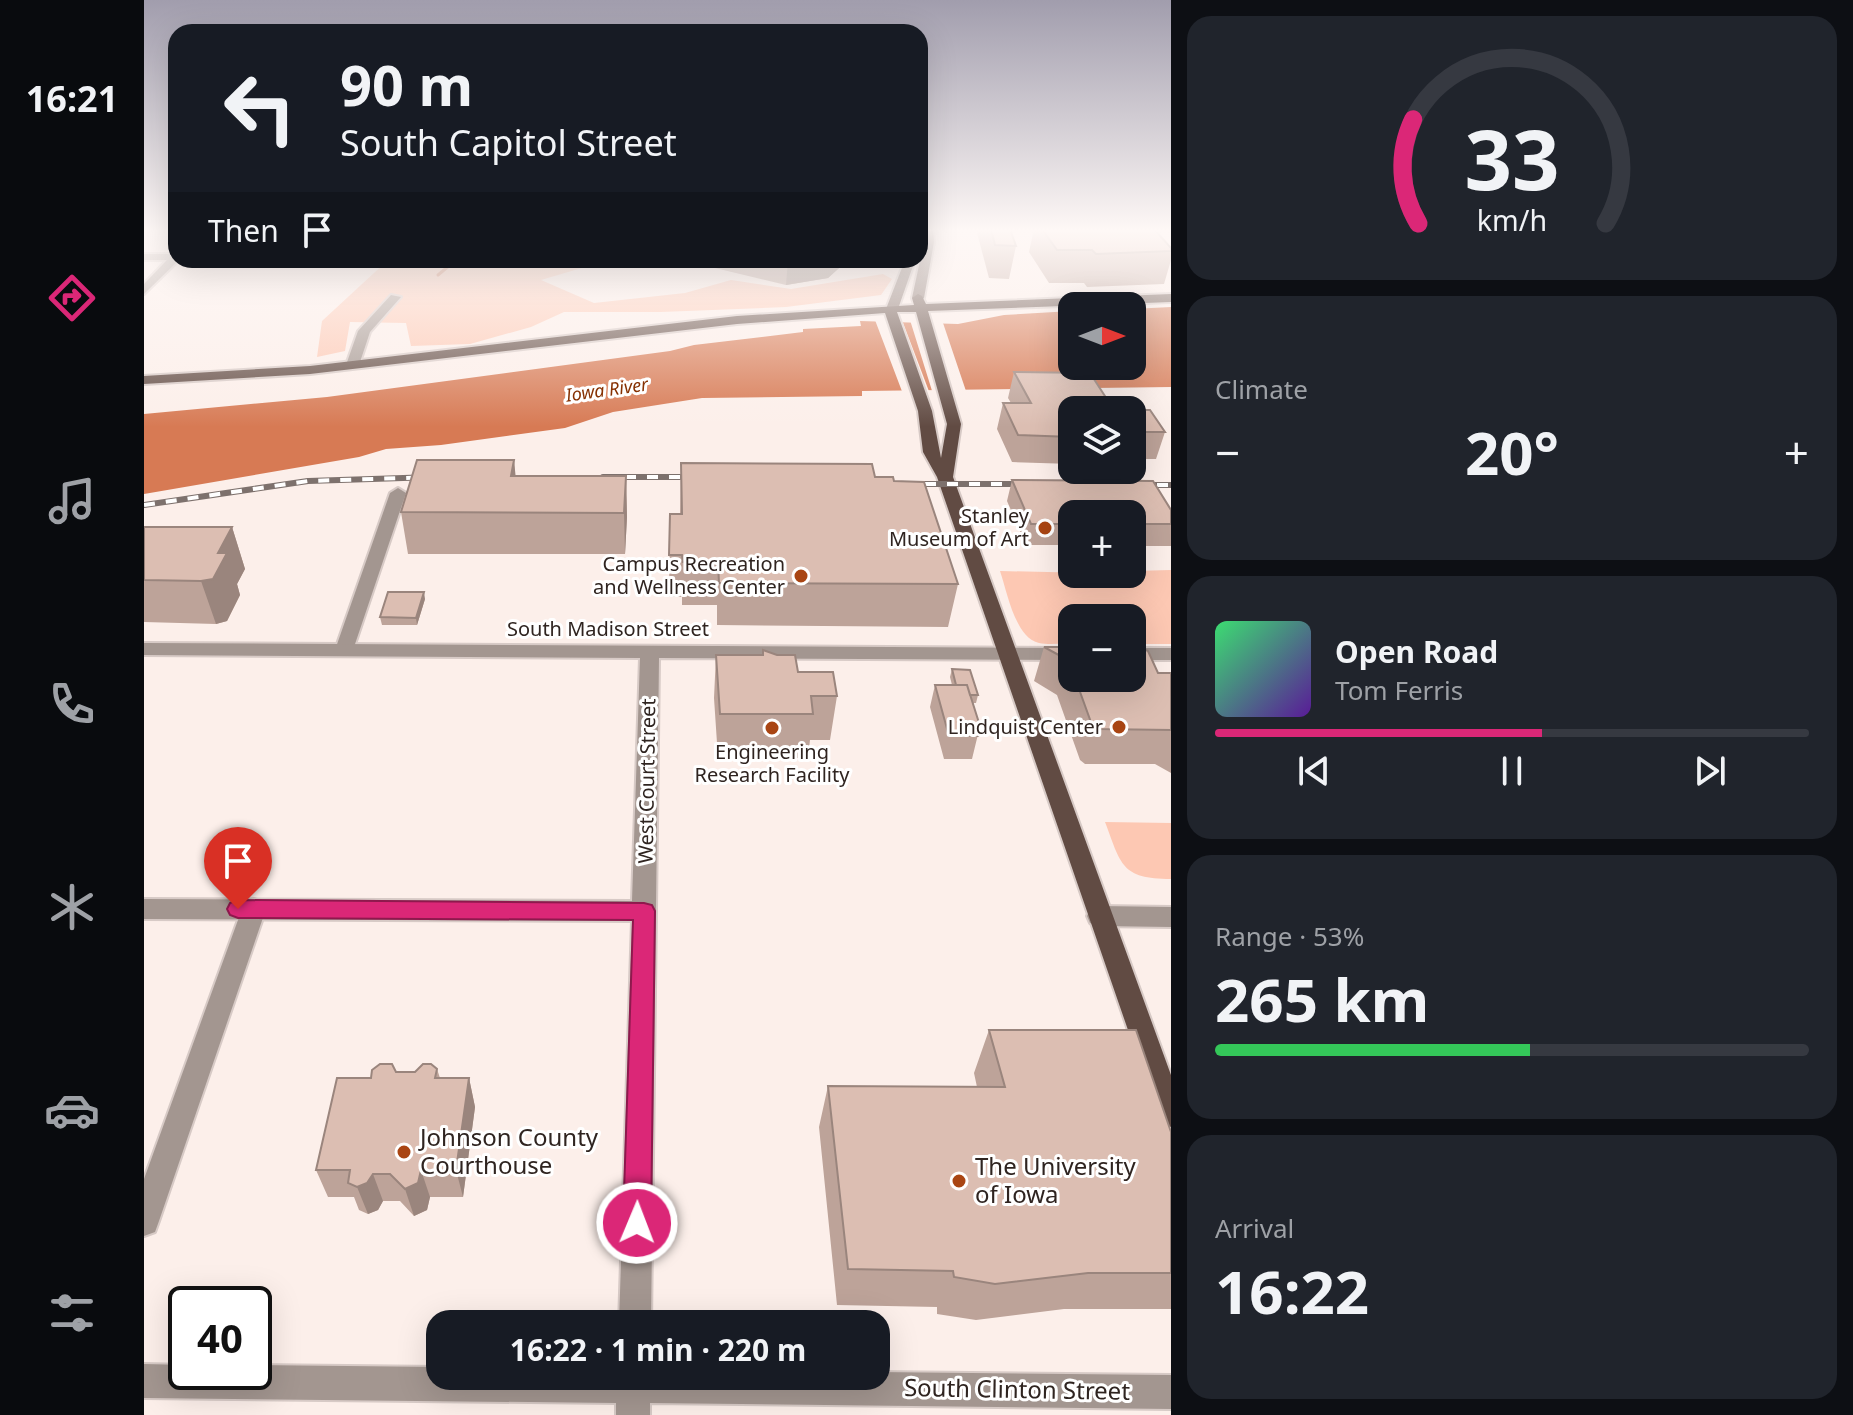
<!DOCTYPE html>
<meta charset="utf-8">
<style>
body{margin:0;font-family:"Noto Sans",sans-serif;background:#20242c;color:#f1f3f6;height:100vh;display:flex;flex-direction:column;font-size:30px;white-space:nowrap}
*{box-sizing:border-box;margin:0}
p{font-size:26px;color:#9ea1a6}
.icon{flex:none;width:44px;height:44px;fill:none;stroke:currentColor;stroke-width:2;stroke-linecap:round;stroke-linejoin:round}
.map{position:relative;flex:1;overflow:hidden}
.drawer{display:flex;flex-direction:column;gap:16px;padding:16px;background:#0d0f14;width:682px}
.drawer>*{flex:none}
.guide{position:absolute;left:24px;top:24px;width:760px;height:244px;border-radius:24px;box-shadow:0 8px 32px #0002;background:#171b24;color:#f1f3f6;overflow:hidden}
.needle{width:52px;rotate:90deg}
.controls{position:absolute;left:914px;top:292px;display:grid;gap:16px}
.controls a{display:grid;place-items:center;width:88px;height:88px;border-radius:16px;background:#171b24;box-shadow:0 8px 32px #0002;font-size:40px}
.speed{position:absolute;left:24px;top:1286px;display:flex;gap:16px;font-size:40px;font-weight:700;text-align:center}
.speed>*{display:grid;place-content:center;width:104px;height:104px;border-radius:50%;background:#171b24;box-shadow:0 8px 32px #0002;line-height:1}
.speed .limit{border:4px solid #111;border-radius:12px;background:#fff;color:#111}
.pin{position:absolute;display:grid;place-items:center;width:68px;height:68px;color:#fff;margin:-82px -34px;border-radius:50% 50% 50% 0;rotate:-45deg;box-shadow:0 0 8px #0007}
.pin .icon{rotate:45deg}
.me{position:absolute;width:88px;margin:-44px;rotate:1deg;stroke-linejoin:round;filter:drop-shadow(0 0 6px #0008)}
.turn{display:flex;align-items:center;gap:28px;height:168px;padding:0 40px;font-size:36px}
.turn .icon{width:104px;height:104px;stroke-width:2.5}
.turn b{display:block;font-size:56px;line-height:68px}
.then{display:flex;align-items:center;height:76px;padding:0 40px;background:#0003;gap:16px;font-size:30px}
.big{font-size:60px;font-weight:700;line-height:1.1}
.drawer .card{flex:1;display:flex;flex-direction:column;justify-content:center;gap:12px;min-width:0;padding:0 28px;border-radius:24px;background:#20242c}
.drawer .dial{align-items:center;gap:0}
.dial svg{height:208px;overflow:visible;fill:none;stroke:#363941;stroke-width:7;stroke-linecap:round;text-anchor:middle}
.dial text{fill:#f1f3f6;stroke:none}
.song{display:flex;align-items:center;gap:24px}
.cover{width:96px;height:96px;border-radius:12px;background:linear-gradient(135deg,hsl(140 70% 55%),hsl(270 70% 35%))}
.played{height:8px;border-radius:4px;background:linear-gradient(90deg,#db2777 55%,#363941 55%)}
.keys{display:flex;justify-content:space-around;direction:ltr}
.heat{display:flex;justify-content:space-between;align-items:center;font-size:44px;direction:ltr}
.charge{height:12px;border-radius:6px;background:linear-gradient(90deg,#34c759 53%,#363941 0)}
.trip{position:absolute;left:282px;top:1310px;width:464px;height:80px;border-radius:24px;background:#171b24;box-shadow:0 8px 32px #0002;font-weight:700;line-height:80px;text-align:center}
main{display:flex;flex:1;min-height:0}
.tab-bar{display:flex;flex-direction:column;width:144px;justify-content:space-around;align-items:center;background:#090b0e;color:#9ea1a6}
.tab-bar .icon{width:56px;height:56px}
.tab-bar .active{color:#db2777}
.tab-bar b{font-size:36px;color:#f1f3f6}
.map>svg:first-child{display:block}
.green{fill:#fdc8b3}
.water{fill:#d77a54}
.pier{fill:#fcefea}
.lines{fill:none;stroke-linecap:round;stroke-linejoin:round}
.stream{stroke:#d77a54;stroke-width:3}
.minor-casing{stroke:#d7cac6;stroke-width:4}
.tertiary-casing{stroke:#d7cac6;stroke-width:4}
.secondary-casing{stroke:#d7cac6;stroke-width:4}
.primary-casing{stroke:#d7cac6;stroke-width:4}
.minor{fill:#a39690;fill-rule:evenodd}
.tertiary{fill:#a39690;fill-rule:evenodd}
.secondary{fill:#7d6a63;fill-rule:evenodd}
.primary{fill:#614b43;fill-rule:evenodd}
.rail-casing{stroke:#7d716d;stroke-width:6}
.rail{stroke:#fff;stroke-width:4;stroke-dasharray:11;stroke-linecap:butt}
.wall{fill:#bda399}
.shaded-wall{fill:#9a857d}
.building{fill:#dcbeb2;stroke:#9a857d;stroke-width:2}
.route{fill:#db2777;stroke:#8e194d;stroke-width:2}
.poi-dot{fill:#a94513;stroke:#fff;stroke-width:3}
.labels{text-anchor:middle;stroke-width:6;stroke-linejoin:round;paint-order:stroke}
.far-water-label{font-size:18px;font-style:italic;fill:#863103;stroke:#fff}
.poi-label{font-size:20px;fill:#2f2420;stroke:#fff;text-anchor:end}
.street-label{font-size:20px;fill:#2f2420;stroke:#fff}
.near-poi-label{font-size:24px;fill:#2f2420;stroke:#fff;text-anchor:start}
.near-street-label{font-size:24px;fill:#2f2420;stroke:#fff}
</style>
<main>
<nav class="tab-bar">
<b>16:21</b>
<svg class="icon active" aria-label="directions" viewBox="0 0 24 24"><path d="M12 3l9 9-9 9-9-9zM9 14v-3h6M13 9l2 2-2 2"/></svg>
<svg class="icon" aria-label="music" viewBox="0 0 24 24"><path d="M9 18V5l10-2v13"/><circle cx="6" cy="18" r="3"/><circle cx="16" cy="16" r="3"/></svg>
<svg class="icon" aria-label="phone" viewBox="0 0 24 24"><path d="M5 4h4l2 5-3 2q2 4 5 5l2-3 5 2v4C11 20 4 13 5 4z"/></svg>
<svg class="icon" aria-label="climate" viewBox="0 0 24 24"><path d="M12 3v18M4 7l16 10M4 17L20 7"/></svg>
<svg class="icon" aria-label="car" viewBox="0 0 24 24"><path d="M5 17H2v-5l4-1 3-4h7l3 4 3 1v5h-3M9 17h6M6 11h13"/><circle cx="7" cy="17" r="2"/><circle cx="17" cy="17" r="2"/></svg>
<svg class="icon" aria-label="filters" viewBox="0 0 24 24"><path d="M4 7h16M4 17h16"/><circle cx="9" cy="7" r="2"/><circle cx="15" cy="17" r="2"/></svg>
</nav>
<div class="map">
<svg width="1027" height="1415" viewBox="0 0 1027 1415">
<rect width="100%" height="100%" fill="#fcefea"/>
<path class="green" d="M244 260H465L397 280 450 303 541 293 587 280 647 289 739 274 748 279 737 295 642 307 517 312H420L387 327 326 344 267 346 262 323 206 322 201 351 173 357 178 321Z
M1027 570V644H988V618H928V644C918 643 905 645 895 643 871 638 863 591 856 571L988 574V571Z
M961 822 1027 823V879C977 879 977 864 961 822Z"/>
<path class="water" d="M1027 307V387L718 391V396L558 398 469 412 421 428 297 445 242 449 215 457 0 494V414L183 397 526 351 550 345 659 332V329L717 326 716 321 814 324 860 315 928 311V366H988V309Z"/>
<path class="pier" d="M731 320H758L786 394H759Z
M766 320H798L823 394H789Z"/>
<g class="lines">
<path class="stream" d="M294 275 312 260"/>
<g class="minor-casing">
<path id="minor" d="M0 254H32V260H35L0 294V284L23 260H0Z
M247 295 257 297 226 332 214 368H204L202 365 214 331Z
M254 488 262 493 209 650 207 654H193L191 650 246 493Z
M110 899 119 902 122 909 15 1221 11 1232 0 1236V1179L98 909 101 902Z"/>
</g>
<g class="tertiary-casing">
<path id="tertiary" d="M0 643 928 648V660L515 658 507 1324H475L488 921 0 919V899L488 901 496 658 0 655Z
M988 648H1027V660H988Z
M955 906 1027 907V927L955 926 946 923 943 916 946 909Z
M0 1364 42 1365V1372H110V1365L296 1367V1376H732V1372L1027 1375V1409L506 1403V1415H472V1403L0 1398Z"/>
</g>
<g class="secondary-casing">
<path id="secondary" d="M779 229H789L790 242 780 298 774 302 768 298 780 242Z
M761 260H771L754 309 744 312 742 309Z"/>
</g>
<g class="primary-casing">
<path id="primary" d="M774 294 778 296 782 304 1027 294V302L784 311 817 424 809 477 1027 1075V1127L1017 1123 1013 1114 793 477 779 452 774 411 741 313 593 324 166 374 0 384V376L166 366 593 316 770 305 768 298ZM753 312H772L803 424 797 458 788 411Z"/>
</g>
<use href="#minor" class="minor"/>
<use href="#tertiary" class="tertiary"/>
<use href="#secondary" class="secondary"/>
<use href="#primary" class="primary"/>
<g class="rail-casing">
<path id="rail" d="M459 477H559
M759 484H891
M991 485H1027
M0 505 164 481 291 477"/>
</g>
<use href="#rail" class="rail"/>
</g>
<path class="wall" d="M832 229H866L872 246 865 279 845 278Z
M890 229H1010L1027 248V260L1020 284 943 287 940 283H905L885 252Z
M571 260H704L684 278 642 285 571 268Z
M870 372 946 373 970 410H1006L1021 432 1012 459H989L988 461V410H928V464L868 462 853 429 859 403H867L864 398Z
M370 460 371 476H482L483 517 481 554H264L257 512Z
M537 463 731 477 750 481 814 584 804 627 573 625V605H538V597H525L526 514H536Z
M868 480 1027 510V546H988V514H928V545H882L863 501Z
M0 527H88L101 569 93 584 96 595 83 621 72 624 0 622Z
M281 599 273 625H238L236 617Z
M900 647H928V678L1027 673V773L1011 764H941L936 760 913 695 890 681Z
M619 650 693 696 686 740H666L664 758H574L570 698 572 655H618Z
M808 669 834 695 832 703H829L836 726 828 759H800L786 707 791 685H808L806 677Z
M845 1030 1027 1132V1309H920L832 1320 793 1314V1307L693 1305 675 1127 684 1086 833 1087 830 1073Z
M293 1069 296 1078H325L331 1107 319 1197H286L283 1210 270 1216 256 1201H239L234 1210 224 1214 215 1210 210 1197H184L172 1170 227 1078 252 1072H271Z"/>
<path class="shaded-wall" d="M644 260H704L684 278 642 285Z
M370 460 374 500 367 476Z
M482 476 483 517 481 554 480 513Z
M88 527 101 569 93 584 96 595 83 621 72 624 57 581Z
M280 592 281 599 273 625 272 618Z
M325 1078 331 1107 319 1197 312 1170Z
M277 1170 286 1197 283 1210 270 1216 261 1189Z
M229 1174 239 1201 234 1210 224 1214 213 1187Z"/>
<path class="building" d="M847 229H866L872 246 851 245Z
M898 229H1010L1027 248V251L952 254 948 250H913Z
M870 372 946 373 970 410H1006L1021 432H991L995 439H988V410H928V437L874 435 859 403H887Z
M273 460H370L367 476H482L480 513 257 512Z
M537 463 728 464 731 477H749L750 481 780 482 814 584 575 583 574 562H539L538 555H525L526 514H538Z
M868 480 1009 481 1027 510V524H988V514H928V524H887Z
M0 527H88L74 553H83L69 579 57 581 0 580Z
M244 592H280L272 618 236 617Z
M900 647H928V671L924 660Z
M988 648H998L1004 651 1014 673H1027V730L954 729 948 725 931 678H988Z
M619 650 633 655H651L654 672H689L693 696H667L669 714H576L572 655H619Z
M808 669 826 670 834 695H826L823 685H812Z
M791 685H823L836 726H831L834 736H805Z
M845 1030H992L1027 1132V1273H944L851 1284 810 1277 809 1271 704 1269 684 1086 861 1087Z
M236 1064H248L252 1072H271L279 1064H287L293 1069 291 1078H325L312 1170H277L274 1183 261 1189 246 1174H229L223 1183 213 1187 204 1183 206 1170H172L193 1078H227L228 1070Z"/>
<linearGradient id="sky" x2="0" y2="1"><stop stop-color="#a19dad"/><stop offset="0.54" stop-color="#fef8f6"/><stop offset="1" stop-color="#fef8f6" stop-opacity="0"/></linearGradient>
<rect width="1027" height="427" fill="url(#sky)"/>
<path class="route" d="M94 900 500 903 508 905 511 911 507 1223 503 1233 493 1237 483 1233 479 1223 489 920 94 918 86 915 83 909 86 903Z"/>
<g class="poi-dot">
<circle cx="901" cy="528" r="8"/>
<circle cx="657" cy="576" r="8"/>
<circle cx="975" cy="727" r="8"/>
<circle cx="628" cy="728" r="8"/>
<circle cx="260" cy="1152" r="8"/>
<circle cx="815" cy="1181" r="8"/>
</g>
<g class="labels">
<g class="far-water-label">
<text transform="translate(463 390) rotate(-8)" y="6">Iowa River</text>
</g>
<g class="poi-label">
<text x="885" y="523">Stanley<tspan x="885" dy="23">Museum of Art</tspan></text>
<text x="641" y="571">Campus Recreation<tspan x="641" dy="23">and Wellness Center</tspan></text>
<text x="959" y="734">Lindquist Center</text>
<text x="628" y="759" text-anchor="middle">Engineering<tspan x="628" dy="23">Research Facility</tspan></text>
</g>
<g class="street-label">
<text x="464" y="636">South Madison Street</text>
<text transform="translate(503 781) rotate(-89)" y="7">West Court Street</text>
</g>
<g class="near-poi-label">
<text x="276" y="1146">Johnson County<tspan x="276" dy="28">Courthouse</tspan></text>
<text x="831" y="1175">The University<tspan x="831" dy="28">of Iowa</tspan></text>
</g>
<g class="near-street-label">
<text transform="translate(873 1390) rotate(1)" y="8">South Clinton Street</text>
</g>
</g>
</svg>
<div class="controls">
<a><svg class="needle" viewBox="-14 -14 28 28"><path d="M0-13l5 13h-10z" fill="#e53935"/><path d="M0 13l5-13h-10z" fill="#9ea1a6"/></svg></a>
<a><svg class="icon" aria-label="layers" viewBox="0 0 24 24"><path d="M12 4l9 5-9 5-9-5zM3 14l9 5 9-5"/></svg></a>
<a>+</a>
<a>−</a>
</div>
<div class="speed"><div class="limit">40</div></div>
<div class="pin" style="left:94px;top:909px;background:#d93025"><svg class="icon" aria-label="arrive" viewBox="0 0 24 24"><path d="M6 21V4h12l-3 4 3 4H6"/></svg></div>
<svg class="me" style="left:493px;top:1223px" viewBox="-20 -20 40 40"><circle r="17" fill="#db2777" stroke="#fff" stroke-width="3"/><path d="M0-11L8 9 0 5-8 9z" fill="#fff"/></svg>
<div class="trip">16:22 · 1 min · 220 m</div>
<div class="guide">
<div class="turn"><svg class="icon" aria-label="left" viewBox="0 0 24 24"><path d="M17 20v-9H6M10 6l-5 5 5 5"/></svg><div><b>90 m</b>South Capitol Street</div></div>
<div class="then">Then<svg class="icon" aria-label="arrive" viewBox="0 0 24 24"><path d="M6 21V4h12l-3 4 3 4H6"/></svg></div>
</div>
</div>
<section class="drawer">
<div class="card dial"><svg viewBox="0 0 100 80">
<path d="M14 69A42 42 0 1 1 86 69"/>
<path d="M14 69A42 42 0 0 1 12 29" stroke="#db2777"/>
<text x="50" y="56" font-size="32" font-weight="700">33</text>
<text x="50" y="72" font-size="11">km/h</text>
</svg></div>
<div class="card"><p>Climate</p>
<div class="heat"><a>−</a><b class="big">20°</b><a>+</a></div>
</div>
<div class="card">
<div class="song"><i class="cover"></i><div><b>Open Road</b><p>Tom Ferris</p></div></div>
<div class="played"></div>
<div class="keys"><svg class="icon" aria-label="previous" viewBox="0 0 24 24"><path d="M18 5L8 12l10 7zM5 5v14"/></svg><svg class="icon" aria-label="pause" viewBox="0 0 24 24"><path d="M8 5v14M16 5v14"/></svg><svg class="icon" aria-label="next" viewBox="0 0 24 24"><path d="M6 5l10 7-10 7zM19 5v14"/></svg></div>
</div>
<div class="card"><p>Range · 53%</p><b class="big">265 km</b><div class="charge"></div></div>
<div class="card"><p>Arrival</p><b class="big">16:22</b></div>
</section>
</main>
